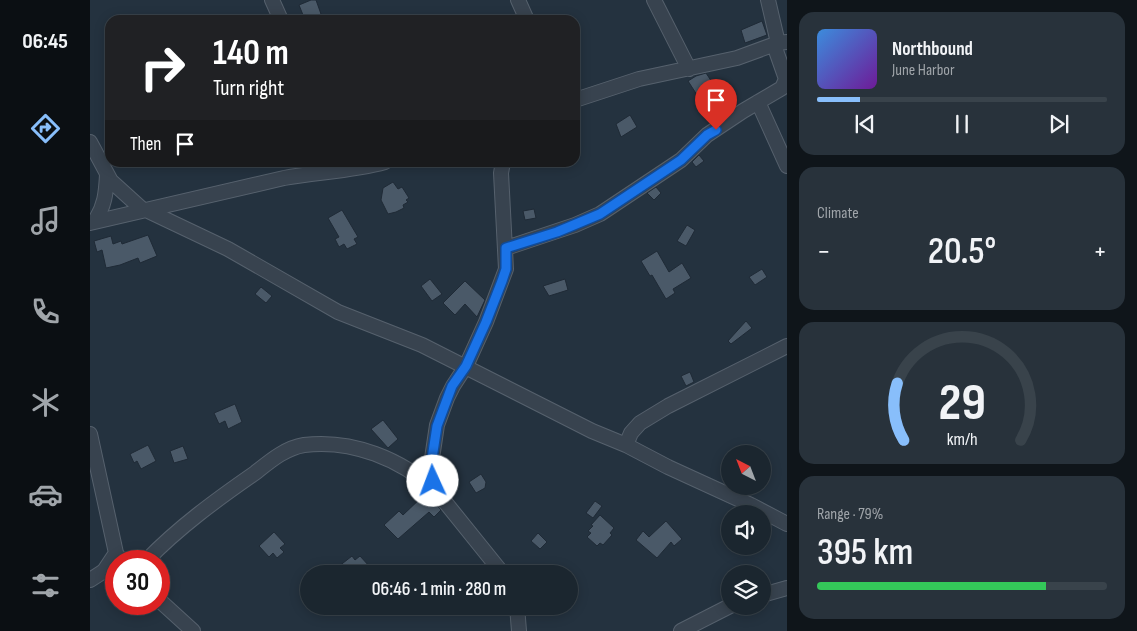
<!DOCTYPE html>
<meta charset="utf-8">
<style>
body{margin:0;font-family:"Sofia Sans Condensed",sans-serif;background:#28323b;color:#f1f3f6;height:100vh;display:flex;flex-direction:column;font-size:19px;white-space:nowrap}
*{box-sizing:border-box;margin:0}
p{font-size:16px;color:#a0a5aa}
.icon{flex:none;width:28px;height:28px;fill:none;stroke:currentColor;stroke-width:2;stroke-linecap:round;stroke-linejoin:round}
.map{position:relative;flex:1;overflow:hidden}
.details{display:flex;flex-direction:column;gap:12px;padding:12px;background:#0f151a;width:350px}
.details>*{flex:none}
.guide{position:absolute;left:15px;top:15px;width:475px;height:152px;border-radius:15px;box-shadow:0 2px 12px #0003,0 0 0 1px #39434b;background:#202124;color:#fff;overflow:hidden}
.needle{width:32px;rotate:318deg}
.buttons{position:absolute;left:631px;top:445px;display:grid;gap:10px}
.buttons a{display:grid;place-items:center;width:50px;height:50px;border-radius:50%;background:#1b262f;box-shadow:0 2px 12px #0003,0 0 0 1px #39434b;font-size:25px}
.speed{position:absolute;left:15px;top:550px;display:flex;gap:10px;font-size:25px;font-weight:700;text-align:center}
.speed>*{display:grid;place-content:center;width:65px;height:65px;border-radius:50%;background:#1b262f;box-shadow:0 2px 12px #0003,0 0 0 1px #39434b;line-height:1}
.speed .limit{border:8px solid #d22;background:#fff;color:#111}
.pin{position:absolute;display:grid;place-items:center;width:42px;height:42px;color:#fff;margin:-51px -21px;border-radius:50% 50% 50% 0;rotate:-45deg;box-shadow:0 0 5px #0007}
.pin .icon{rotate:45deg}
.me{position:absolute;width:55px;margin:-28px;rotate:358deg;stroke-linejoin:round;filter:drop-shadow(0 0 4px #0008)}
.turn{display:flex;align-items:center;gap:18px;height:105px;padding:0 25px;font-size:22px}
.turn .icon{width:65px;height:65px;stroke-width:2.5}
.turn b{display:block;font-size:35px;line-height:42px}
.then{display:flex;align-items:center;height:48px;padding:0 25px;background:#0003;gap:10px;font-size:19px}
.big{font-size:38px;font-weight:600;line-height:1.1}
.details .card{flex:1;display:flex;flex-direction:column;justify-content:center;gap:8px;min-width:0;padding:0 18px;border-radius:15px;background:#28323b}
.details .dial{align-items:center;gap:0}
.dial svg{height:130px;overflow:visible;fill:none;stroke:#39434b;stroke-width:7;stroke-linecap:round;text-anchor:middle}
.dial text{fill:#f1f3f6;stroke:none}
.song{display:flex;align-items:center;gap:15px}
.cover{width:60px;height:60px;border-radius:8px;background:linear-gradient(135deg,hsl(210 70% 55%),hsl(280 70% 35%))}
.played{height:5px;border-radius:2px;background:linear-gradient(90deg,#88befb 15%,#39434b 15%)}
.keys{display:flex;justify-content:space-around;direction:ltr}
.heat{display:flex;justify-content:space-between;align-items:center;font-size:28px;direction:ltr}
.charge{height:8px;border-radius:4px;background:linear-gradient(90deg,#34c759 79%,#39434b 0)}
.trip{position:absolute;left:210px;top:565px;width:278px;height:50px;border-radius:25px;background:#1b262f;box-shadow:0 2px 12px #0003,0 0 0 1px #39434b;font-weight:600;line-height:50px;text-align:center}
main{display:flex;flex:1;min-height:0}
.dock{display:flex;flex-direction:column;width:90px;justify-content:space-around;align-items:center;background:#0b0f13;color:#a0a5aa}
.dock .icon{width:35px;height:35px}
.dock .on{color:#88befb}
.dock b{font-size:22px;color:#f1f3f6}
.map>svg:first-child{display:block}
.building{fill:#4a5968;stroke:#1f2a36}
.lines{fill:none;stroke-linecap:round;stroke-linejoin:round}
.minor-casing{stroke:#56616d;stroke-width:16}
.minor{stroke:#38434f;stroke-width:14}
.route-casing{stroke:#114b97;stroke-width:12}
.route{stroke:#1a73e8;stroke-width:9}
</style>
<main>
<nav class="dock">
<b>06:45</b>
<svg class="icon on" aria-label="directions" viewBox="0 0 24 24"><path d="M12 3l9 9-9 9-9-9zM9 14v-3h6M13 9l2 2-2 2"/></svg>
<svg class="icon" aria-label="music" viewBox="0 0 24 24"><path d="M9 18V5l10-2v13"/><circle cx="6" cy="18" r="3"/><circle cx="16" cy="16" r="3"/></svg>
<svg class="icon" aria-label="phone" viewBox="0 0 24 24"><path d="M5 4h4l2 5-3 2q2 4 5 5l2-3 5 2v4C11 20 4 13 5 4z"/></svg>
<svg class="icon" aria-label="climate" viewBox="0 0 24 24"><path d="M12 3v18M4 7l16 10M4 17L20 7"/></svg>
<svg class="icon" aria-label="car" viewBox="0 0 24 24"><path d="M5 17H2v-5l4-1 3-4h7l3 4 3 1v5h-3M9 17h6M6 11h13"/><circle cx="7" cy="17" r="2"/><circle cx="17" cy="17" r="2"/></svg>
<svg class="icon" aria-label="filters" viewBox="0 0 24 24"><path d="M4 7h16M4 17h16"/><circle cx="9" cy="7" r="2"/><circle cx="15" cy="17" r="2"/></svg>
</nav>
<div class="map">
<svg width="697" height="631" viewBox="0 0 697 631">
<rect width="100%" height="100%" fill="#24323f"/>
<path class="building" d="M221 0H226L231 14 215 20 209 5Z
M672 21 677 35 655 43 651 30Z
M616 73 637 105 620 115 598 81 606 76Z
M540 115 547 127 531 137 526 124Z
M609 155 614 161 606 167 602 162Z
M303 182 308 189 312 187 319 198 316 200 318 202 313 205 314 208 306 212 298 214 291 200 293 188Z
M566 187 571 193 564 200 557 193Z
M444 209 446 218 435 220 433 211Z
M252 210 268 237 264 239 267 244 257 249 254 244 249 247 245 239 249 237 238 218Z
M597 225 605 230 596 246 587 241Z
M58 235 67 256 50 263 48 258 30 265 16 268 12 250 7 252 4 241 21 236 23 244 31 241 32 244Z
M567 251 579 272 592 263 601 278 583 289 585 293 576 299 562 275 560 276 551 261Z
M672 269 677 277 665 285 659 277Z
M340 279 352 294 342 301 331 286Z
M475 279 478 290 459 296 453 286Z
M375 281 395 300 387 317 375 304 365 315 353 303Z
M171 287 182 296 176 303 165 294Z
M656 321 662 328 641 344 638 341Z
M600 372 604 382 596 386 591 376Z
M145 404 152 422 138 429 135 421 129 424 124 413Z
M293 420 308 439 298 448 281 429Z
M58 445 66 461 51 469 47 461 44 463 40 454Z
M93 446 98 459 84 463 80 451Z
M391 474 396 482 395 488 386 493 379 482Z
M330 489 342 499 351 510 344 517 339 512 308 539 294 525 309 511 313 515 333 496 328 491Z
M505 501 512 506 503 518 496 513Z
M510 515 524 528 520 533 522 535 513 545 510 543 507 546 497 537 501 533 498 531 503 526 501 525Z
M576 521 592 539 584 546 581 542 567 558 546 540 553 531 559 537Z
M184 532 195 544 190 548 194 552 187 558 183 553 179 557 169 546Z
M448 533 457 542 450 549 441 541Z
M262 556 265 560 270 556 280 567 273 574H239Z"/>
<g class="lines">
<g class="minor-casing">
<path id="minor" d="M182 0 191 20
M428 0 437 20
M564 0 599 69
M678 0 688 43
M485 100 549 79 647 58 688 43 697 42
M668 102 697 166
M0 142 21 181 53 210
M413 162 411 173 416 269 396 322 376 366 363 386 357 398 347 425 341 465 343 481 351 497 413 574
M56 210 138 249 248 312 332 345 502 431 536 445 578 467 661 505 697 524
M4 222C15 206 16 193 17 175
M0 223 194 178C227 172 263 171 295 162
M416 248 485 225 510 214 591 160 617 135 653 111 692 88 696 79 684 45
M0 434 26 553 31 561
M536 445 541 433 550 423 578 406 697 346
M56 561C89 527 126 500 165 473 179 462 195 448 214 445 262 439 311 459 346 491
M0 580 14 571 26 553
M672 595 697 588
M69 600 103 631
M427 606 429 631
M591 631 640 606"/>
</g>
<use href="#minor" class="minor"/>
</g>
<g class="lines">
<g class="route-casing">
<path id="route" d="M343 481 341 465 347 426 362 386 376 366 396 322 412 281 416 269V248L467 232 510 214 591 160 617 135 626 130"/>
</g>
<use href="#route" class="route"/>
</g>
</svg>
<div class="buttons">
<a><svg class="needle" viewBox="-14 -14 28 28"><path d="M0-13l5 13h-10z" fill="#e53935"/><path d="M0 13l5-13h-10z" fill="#a0a5aa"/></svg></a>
<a><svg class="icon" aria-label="sound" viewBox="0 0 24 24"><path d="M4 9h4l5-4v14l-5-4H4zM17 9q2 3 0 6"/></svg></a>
<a><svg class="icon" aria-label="layers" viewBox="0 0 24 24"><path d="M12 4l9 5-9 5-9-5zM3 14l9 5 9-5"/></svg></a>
</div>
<div class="speed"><div class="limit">30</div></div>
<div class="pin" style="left:626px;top:130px;background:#d93025"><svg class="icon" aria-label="arrive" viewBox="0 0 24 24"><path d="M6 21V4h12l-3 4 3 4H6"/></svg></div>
<svg class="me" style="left:343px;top:481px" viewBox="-20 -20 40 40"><circle r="19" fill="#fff"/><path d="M0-13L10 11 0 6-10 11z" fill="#1a73e8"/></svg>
<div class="trip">06:46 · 1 min · 280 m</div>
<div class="guide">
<div class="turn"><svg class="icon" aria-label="right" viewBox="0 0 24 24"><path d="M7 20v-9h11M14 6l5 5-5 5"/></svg><div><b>140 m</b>Turn right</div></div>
<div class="then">Then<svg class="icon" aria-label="arrive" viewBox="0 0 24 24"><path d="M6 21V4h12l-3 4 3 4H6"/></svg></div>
</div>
</div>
<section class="details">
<div class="card">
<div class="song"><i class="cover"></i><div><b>Northbound</b><p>June Harbor</p></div></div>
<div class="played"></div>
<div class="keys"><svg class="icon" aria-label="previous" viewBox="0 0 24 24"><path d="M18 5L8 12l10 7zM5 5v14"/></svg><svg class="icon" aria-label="pause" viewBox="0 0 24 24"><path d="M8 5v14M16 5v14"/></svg><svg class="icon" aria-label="next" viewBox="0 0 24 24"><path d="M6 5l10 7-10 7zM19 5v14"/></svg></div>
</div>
<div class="card"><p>Climate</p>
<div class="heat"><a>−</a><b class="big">20.5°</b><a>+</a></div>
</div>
<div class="card dial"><svg viewBox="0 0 100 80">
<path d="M14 69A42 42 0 1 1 86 69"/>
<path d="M14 69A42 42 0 0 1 10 34" stroke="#88befb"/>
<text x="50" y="56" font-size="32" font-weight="700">29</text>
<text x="50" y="72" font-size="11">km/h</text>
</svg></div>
<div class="card"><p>Range · 79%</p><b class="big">395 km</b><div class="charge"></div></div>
</section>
</main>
